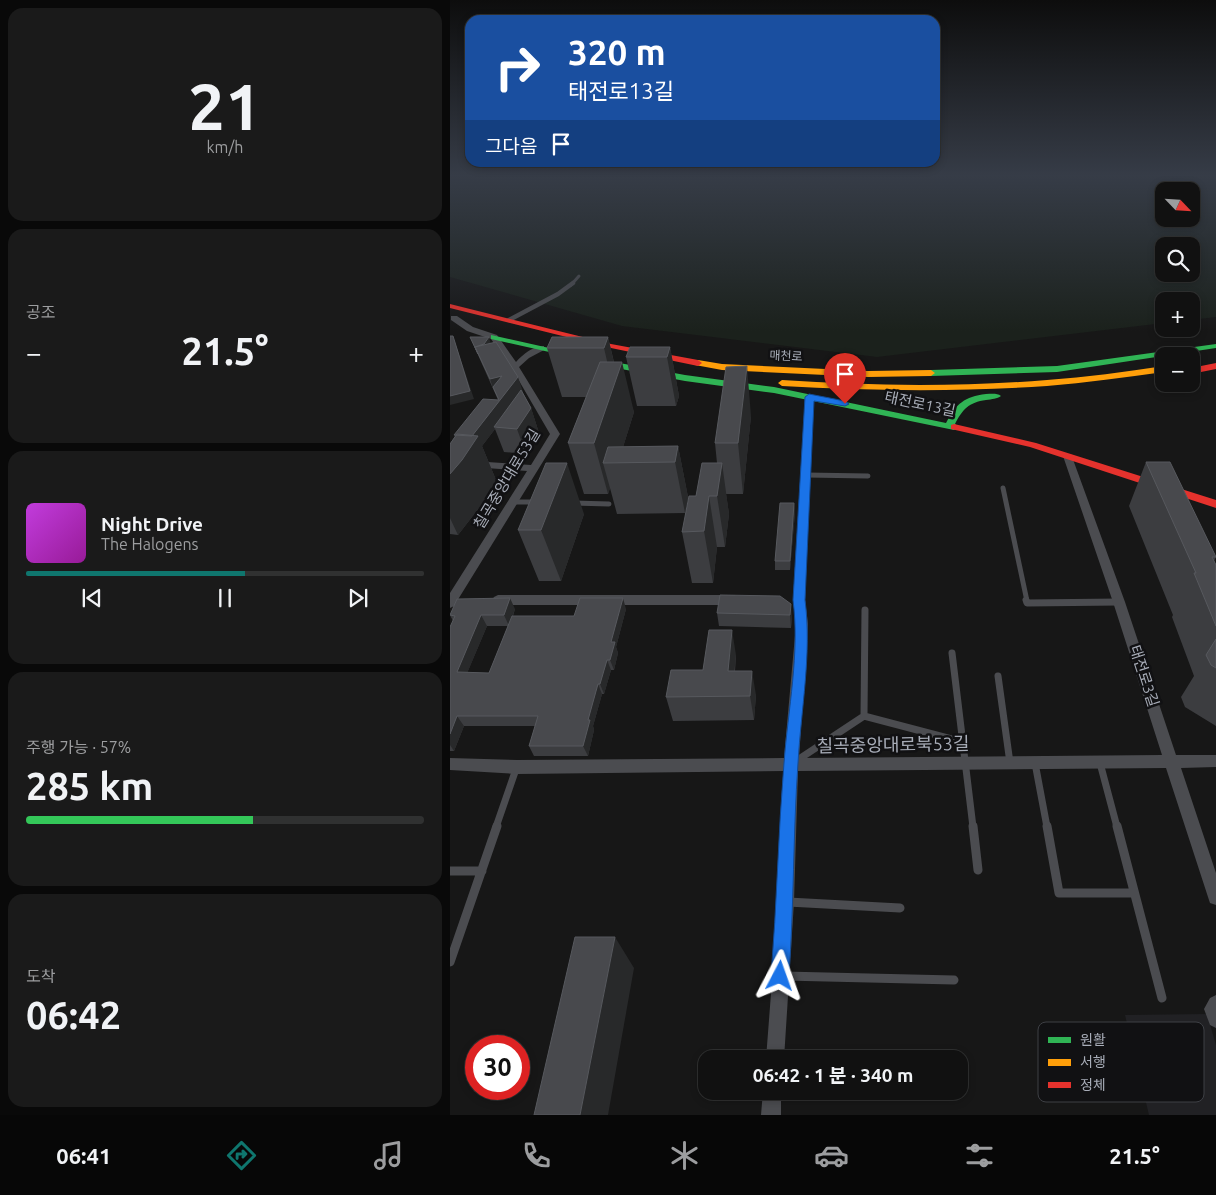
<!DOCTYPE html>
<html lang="ko">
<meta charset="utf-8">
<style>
body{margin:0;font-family:Ubuntu,"Noto Sans KR",sans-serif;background:#1a1a1a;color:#f1f3f6;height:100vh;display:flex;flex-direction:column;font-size:19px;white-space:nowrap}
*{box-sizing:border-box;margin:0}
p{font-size:16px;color:#9c9d9f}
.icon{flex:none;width:28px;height:28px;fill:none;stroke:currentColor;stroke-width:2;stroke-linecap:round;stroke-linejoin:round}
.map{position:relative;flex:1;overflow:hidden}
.drawer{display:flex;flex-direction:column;gap:8px;padding:8px;background:#090909;width:450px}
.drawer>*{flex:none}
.guide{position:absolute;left:15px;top:15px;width:475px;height:152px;border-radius:15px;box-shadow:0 2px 8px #0003,0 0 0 1px #303131;background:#1a4fa0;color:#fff;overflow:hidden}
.needle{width:32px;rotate:115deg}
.buttons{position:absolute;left:705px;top:182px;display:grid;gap:10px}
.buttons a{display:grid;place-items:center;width:45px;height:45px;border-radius:10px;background:#111;box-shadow:0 2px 8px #0003,0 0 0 1px #303131;font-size:25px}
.speed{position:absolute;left:15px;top:1035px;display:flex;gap:10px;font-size:25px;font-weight:700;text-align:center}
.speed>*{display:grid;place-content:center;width:65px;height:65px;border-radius:50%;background:#111;box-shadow:0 2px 8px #0003,0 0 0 1px #303131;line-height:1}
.speed .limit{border:8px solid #d22;background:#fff;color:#111}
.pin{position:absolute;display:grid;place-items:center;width:42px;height:42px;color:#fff;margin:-51px -21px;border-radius:50% 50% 50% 0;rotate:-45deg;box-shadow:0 0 5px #0007}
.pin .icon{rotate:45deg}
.me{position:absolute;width:55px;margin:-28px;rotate:4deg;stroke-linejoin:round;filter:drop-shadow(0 0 4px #0008)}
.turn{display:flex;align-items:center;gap:18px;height:105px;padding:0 20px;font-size:22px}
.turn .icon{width:65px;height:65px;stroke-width:2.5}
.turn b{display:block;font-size:35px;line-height:42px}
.then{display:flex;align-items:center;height:48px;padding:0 20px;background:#0003;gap:10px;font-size:19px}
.big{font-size:38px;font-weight:700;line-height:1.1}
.drawer .tile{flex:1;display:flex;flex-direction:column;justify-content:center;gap:8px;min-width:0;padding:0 18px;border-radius:15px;background:#1a1a1a}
.drawer .dial{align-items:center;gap:0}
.dial b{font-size:65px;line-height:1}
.song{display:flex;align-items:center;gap:15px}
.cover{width:60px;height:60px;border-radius:8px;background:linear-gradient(135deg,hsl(290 70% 55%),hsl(300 70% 35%))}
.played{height:5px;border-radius:2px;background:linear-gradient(90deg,#0f766e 55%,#303131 55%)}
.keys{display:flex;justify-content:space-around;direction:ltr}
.heat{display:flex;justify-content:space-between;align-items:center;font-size:28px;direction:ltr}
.charge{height:8px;border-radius:4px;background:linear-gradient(90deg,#34c759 57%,#303131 0)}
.trip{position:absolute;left:248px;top:1050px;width:270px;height:50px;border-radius:15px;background:#111;box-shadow:0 2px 8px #0003,0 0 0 1px #303131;font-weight:700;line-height:50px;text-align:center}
.menu{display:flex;height:80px;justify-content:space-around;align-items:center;background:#070707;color:#9c9d9f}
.menu .icon{width:35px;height:35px}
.menu .selected{color:#0f766e}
.menu b{font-size:22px;color:#f1f3f6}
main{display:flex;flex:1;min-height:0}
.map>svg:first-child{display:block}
.built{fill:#212124}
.green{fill:#1b211c;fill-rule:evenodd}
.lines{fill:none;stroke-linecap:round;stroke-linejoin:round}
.lane-far4{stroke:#4b4c50;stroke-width:3}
.lane-far3{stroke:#4b4c50;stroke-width:4.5}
.lane-far2{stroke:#4b4c50;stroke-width:5}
.lane-far1{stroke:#4b4c50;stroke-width:7}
.lane{stroke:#4b4c50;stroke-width:9}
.street{fill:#4b4c50;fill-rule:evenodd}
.fast{fill:#30b455;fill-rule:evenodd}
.slow{fill:#ff9f0a;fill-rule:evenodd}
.jam{fill:#e5322d;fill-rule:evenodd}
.wall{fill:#3c3d40;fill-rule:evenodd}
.shaded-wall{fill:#28292a}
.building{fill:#48494d;stroke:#57595e}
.route{fill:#1a73e8;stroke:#114b97}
.labels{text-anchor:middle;stroke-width:5;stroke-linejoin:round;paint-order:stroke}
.far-street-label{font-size:12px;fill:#a8adb8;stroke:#111113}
.street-label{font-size:15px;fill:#a8adb8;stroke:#111113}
.near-street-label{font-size:18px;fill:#a8adb8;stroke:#111113}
.key{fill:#111113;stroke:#3e4045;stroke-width:1}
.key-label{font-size:14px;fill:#a8adb8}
</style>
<main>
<section class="drawer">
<div class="tile dial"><b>21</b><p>km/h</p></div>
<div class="tile"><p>공조</p>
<div class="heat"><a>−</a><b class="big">21.5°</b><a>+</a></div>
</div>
<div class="tile">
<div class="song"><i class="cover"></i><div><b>Night Drive</b><p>The Halogens</p></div></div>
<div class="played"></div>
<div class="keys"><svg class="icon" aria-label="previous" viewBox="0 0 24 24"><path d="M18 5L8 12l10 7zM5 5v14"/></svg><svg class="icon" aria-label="pause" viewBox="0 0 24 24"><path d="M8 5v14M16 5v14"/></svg><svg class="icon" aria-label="next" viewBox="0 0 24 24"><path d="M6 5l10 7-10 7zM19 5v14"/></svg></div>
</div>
<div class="tile"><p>주행 가능 · 57%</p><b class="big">285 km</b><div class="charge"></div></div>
<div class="tile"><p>도착</p><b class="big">06:42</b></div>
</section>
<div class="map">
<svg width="766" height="1115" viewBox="0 0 766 1115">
<rect width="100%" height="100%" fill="#171717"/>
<path class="built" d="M757 1014 766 1045V1115H699L675 1015Z"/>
<path class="green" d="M39 175H766V317L741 320V301H714V323L427 357 172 326 0 277V182ZM714 191H741V219H714ZM714 246H741V274H714Z"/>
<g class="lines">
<path class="lane-far4" d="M121 285 129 276"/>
<path class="lane-far3" d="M59 320 108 294 123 283"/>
<path class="lane-far2" d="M356 475 418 476
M553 488 577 601
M63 502H86
M123 503 159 504"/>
<path class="lane-far1" d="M576 600 577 603 669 602
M502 653 523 827
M548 676 560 763
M414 716 513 742
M346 761 414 716 415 610
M585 763 597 827
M650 763 667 827
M46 827 66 769"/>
<path class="lane" d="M523 826 528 870
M597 826 609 893H684
M667 826 712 998
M0 871H32
M338 902 450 908
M0 962 47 826
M334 976 504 980"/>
<path class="street" d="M1 316H7L23 327 47 335 66 362C73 354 83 346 94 346V350L79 358 69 367 110 434 4 606 0 608V593L77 471 23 467 0 477V470L22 461 81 465 100 434 61 367 41 339 17 331 1 320Z
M359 394 363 397 355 600 358 624 349 758 712 755 663 602 613 456 615 454H621L675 602 726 755H766V767L731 768 766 873V905L760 903 758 897 716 768 348 771 344 902 334 1059H316L328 902 334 771 67 774 0 770V758L67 760 334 758 346 624 343 600 355 397Z
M48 595H284L288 597 290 600 288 603 284 605H48L44 603 42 600 44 597Z
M766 995V1028L760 1025 754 1009 760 998Z
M313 1091H331V1115H311Z"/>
<path class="fast" d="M41 335 117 352 121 354 117 356 41 339Z
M766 344V348L607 372 481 376 477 373 481 370 607 366Z
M153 360 235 375 324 387 496 423C507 403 514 397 536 394 542 394 547 393 551 396 547 399 542 399 536 400 519 402 512 410 505 424L509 427 504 430 324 393 235 381 150 365 149 363Z"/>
<path class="slow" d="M248 360 272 364 418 371 481 370 485 373 481 376 418 377 272 370 245 365V361Z
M714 366V372C675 377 636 383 597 386 509 392 420 391 332 386L328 383 332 380C420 386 509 387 597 380 636 377 675 372 714 366Z"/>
<path class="jam" d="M0 304 161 344 248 360 252 363 248 366 161 348 0 308Z
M766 363V369L741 374V368Z
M504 424 586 443 766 500V508L580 447 501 429V425Z"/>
</g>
<path class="wall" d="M20 337 41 343 73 392V393L81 408 89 433 76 454 54 452 45 429 32 446 46 480 32 504 8 535 0 534V444L5 436 4 435 48 400Z
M158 337 164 362 184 412 173 447 228 446 238 497 235 513 167 514 160 488 158 494H134L118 443 136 397H112L97 348Z
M220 347 229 396 226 406H187L176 357Z
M301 416 293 494H276L279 514 275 547H267L263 583H242L232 532 246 496 267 463 265 443Z
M696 462 766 557 764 561 766 565V726L735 707 731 697 744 676 722 617 723 615 679 506Z
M344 503 345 512 340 570H325V561Z
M134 514 111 581H89L68 530Z
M330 596 342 617 341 628 269 626 267 613Z
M65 609 63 616H124L176 609 166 647 168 653 164 670H161L154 694H152L143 726 144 730 138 756H84L79 746 85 726H14L4 751H0V627L3 621 0 615ZM37 626H58L39 673H17Z
M286 655 285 671 306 695 304 720 223 721 216 697 253 670Z"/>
<path class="shaded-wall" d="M3 336 24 399 0 405V396Z
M39 337 41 345 28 353Z
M158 337 167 376 172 362 184 412 168 463H153L160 488 158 494 144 443 163 387 154 348Z
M220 347 229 396 226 406 217 357Z
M297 366 301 416 293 494 288 443Z
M52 376 43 387 45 394 40 379Z
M68 377 73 392 46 428 44 427 45 429 32 446 46 480 32 504 8 535 0 518V474L22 436Z
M81 408 89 433 76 454 67 429Z
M228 446 238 497 235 513 225 462Z
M117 463 134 514 111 581 91 530Z
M272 463 279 514 275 547 267 496Z
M259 496 267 547 263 583 254 531Z
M344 503 345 512 340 570V561Z
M60 598 65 609 59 626 54 615Z
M173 598 176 609 166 647 168 653 164 670 160 660 161 642Z
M341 604 342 617 341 628 340 615Z
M31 615 37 626 13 683 7 672Z
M282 630 286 655 282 695 278 671Z
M157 660 161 670 154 694 150 684Z
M302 671 306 695 304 720 300 696Z
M148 684 152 694 143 726 144 730 138 756 133 746 138 720Z
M7 716 14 726 4 751 0 745V734Z
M165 937 184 968 158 1115H130Z"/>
<path class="building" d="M0 336H3L20 391 0 396Z
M20 337H39L34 344 25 347 28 354Z
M102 337H158L154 348H97Z
M46 342 68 377 22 436 4 435 33 399 49 400 43 387 52 376 40 379 25 347Z
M180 347H220L217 357H176Z
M150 362H172L144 443H118Z
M297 366 288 443H265L276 367Z
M71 390 81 408 67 429 44 427Z
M7 434 28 436 12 460 0 474V444Z
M228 446 225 462 153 463 158 447Z
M696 462H720L766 557H762L766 565V626L744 573H746Z
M96 463H117L91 530H68Z
M252 463H272L267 496H259L254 531 232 532 239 496H246Z
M330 503H344L340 561H325Z
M270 595 330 596 341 604 340 615 267 613Z
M60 598 54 615H31L7 672 39 673 62 616H124L130 598H173L161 642H165L160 660H157L150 684H148L138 720H140L133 746H79L88 716H7L0 734V627L5 616 0 615 7 599Z
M259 630H282L278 671H302L300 696 216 697 221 670H253Z
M766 639V668L761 665 756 655Z
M125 937H165L130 1115H84Z"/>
<linearGradient id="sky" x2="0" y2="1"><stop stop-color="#0d0d0d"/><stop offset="0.53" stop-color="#363c47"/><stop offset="1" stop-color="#363c47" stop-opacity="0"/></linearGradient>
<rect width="766" height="331" fill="url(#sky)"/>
<path class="route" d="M359 394 395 401 399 404 395 406 364 401 355 600C362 653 351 709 348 763 343 834 344 905 339 976L336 982 330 985 324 982 321 976C327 905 328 834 334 763 338 709 350 653 343 600L355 397Z"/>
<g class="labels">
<g class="far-street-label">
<text transform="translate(336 356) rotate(3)" y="4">매천로</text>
</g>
<g class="street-label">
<text transform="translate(470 404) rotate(12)" y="5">태전로13길</text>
<text transform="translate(57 479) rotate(-59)" y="5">칠곡중앙대로53길</text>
<text transform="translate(694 676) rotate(72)" y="5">태전로3길</text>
</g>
<g class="near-street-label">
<text transform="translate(443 745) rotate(-1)" y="6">칠곡중앙대로북53길</text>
</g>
</g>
<rect x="588" y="1022" width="166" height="80" rx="8" class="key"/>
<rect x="598" y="1037" width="23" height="6" fill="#30b455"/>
<rect x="598" y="1059" width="23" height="7" fill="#ff9f0a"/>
<rect x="598" y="1082" width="23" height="6" fill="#e5322d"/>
<g class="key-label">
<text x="630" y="1045">원활</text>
<text x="630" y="1067">서행</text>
<text x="630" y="1090">정체</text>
</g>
</svg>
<div class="buttons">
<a><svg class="needle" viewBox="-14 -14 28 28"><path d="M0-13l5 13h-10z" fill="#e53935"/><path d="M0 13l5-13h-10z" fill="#9c9d9f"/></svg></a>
<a><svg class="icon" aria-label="search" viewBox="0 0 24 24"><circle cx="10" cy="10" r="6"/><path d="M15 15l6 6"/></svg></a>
<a>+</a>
<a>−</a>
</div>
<div class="speed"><div class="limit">30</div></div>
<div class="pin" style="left:395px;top:404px;background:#d93025"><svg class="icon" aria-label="arrive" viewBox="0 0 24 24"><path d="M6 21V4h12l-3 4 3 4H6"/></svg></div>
<svg class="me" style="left:330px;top:976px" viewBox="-20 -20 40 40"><path d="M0-17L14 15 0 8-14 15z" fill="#1a73e8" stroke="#fff" stroke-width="4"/></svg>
<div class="trip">06:42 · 1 분 · 340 m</div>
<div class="guide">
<div class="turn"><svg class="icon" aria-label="right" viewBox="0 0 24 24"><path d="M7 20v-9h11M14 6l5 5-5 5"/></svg><div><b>320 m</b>태전로13길</div></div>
<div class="then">그다음<svg class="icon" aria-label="arrive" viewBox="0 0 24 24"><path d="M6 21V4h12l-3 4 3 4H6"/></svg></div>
</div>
</div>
</main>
<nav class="menu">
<b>06:41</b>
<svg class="icon selected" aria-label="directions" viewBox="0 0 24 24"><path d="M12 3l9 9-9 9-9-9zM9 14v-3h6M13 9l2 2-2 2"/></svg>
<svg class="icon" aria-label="music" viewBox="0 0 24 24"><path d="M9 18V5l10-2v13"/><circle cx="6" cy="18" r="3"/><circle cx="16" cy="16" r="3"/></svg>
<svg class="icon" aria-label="phone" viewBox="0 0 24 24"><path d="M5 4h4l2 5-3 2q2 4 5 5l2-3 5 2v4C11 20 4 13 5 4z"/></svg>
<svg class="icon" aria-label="climate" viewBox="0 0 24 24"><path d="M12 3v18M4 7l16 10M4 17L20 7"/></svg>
<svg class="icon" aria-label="car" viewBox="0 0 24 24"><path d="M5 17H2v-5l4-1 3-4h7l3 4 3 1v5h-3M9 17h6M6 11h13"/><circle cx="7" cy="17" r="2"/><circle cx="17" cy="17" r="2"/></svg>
<svg class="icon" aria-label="filters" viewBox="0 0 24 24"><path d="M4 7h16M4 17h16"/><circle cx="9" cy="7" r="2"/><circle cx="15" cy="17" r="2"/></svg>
<b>21.5°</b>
</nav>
